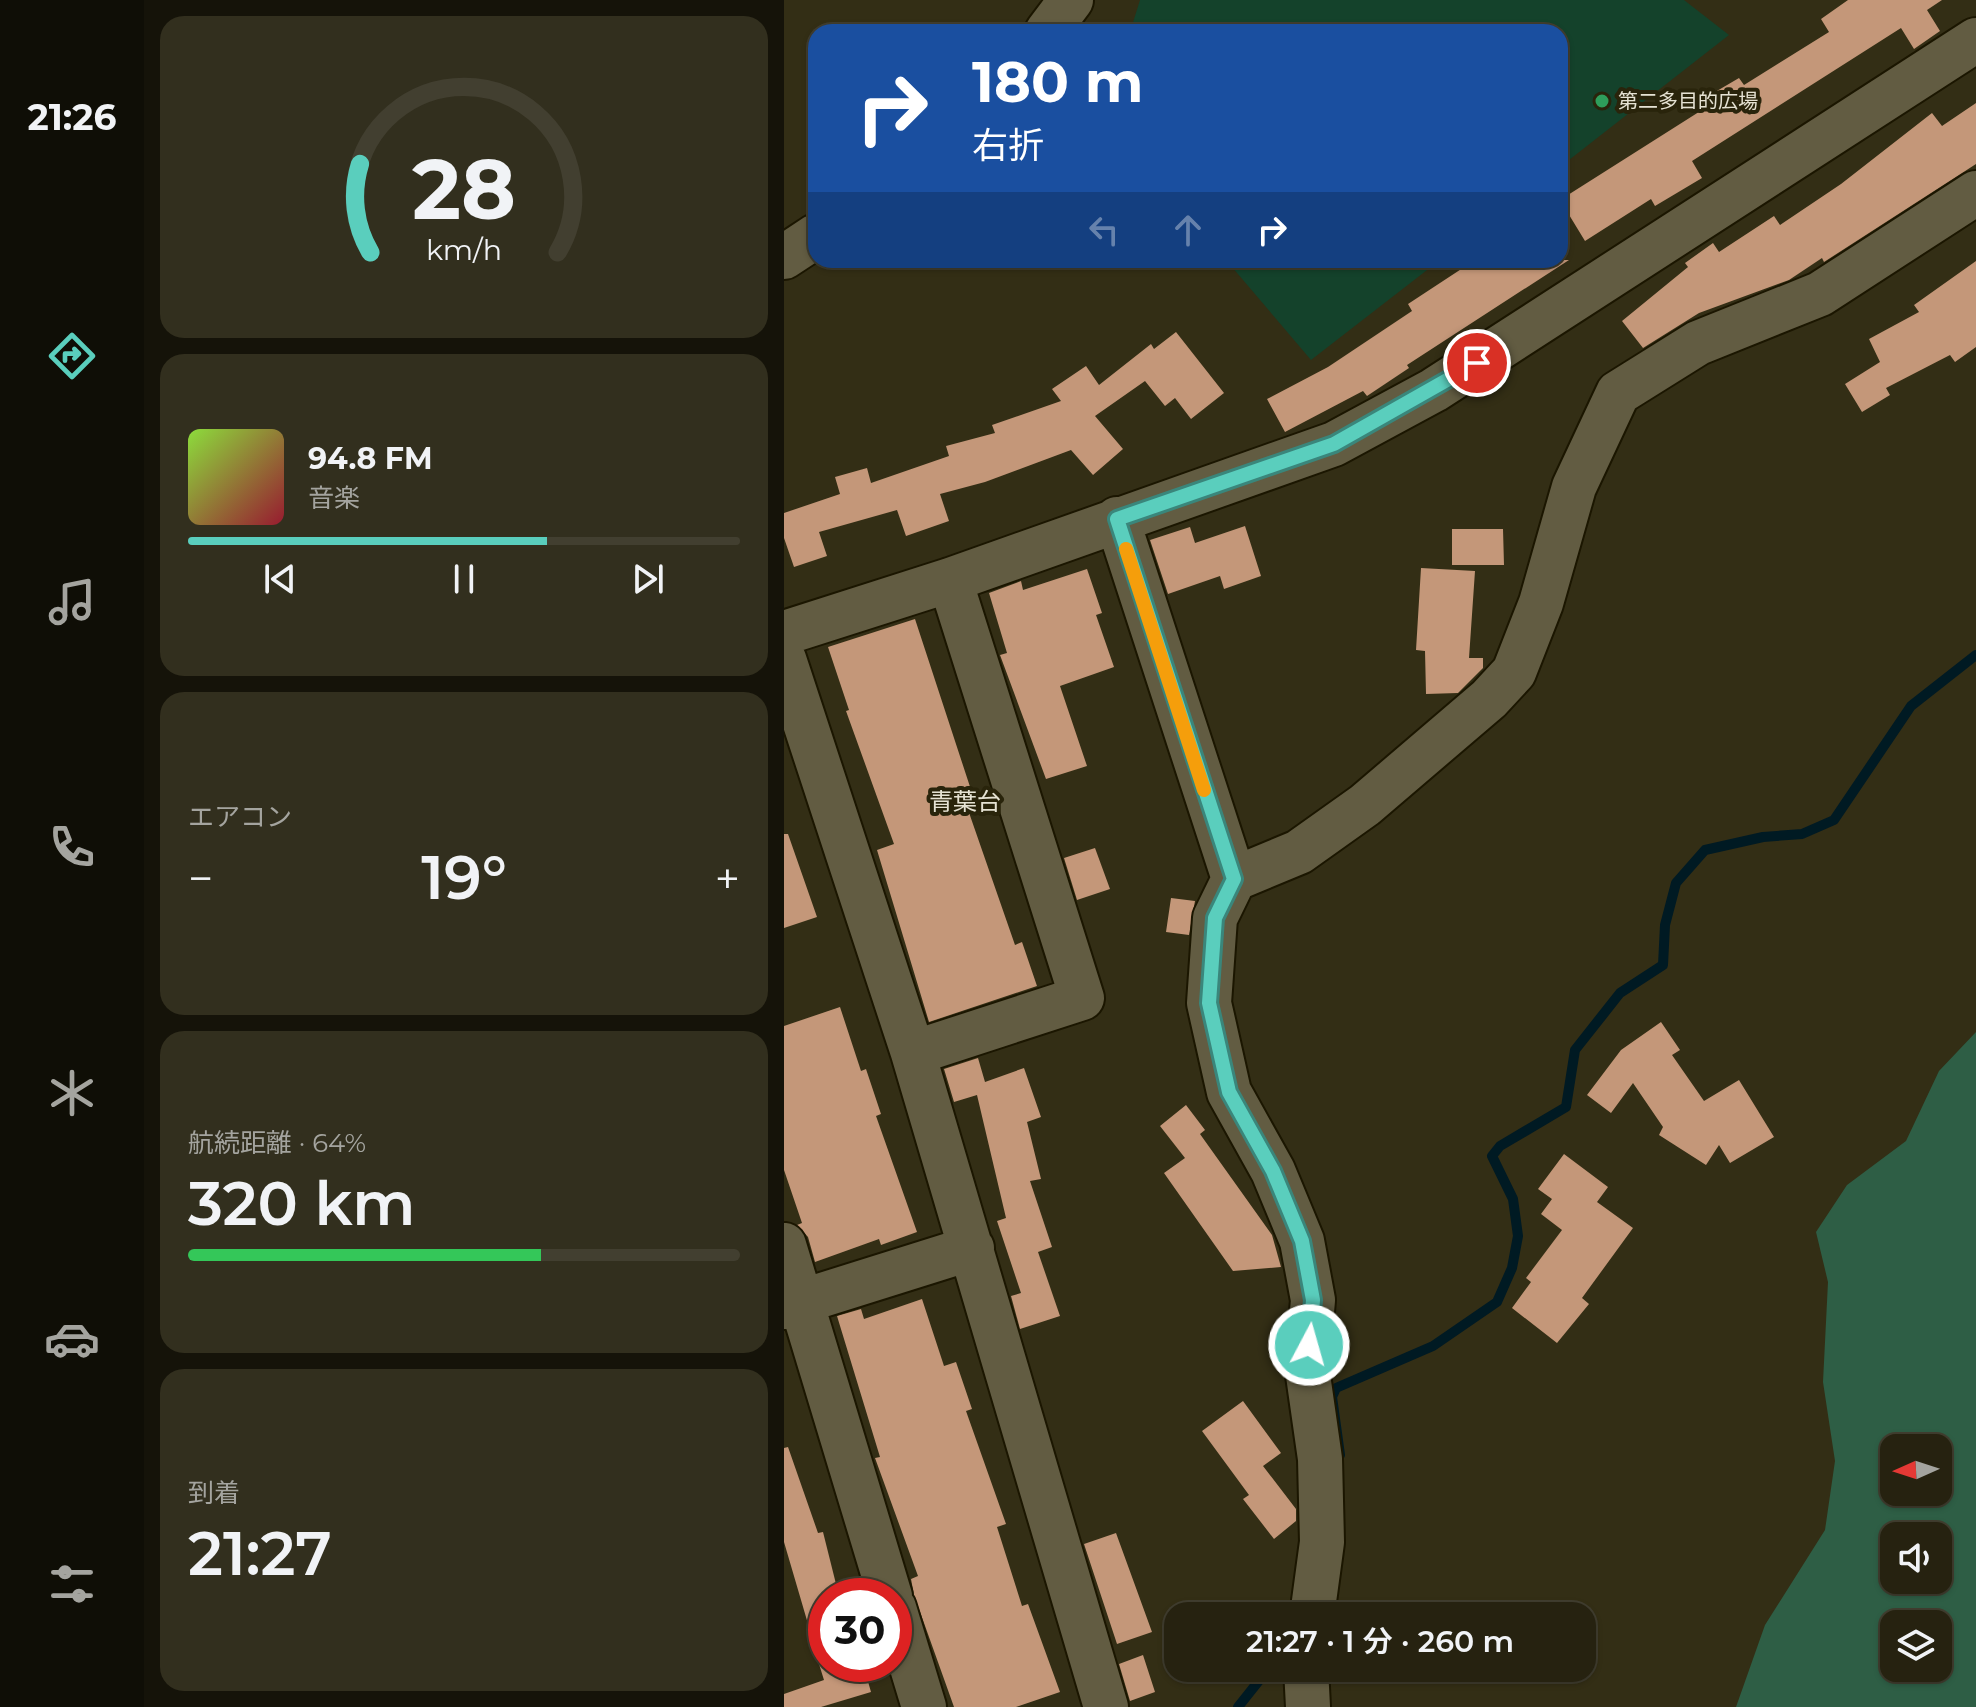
<!DOCTYPE html>
<html lang="ja">
<meta charset="utf-8">
<style>
body{margin:0;font-family:Montserrat,"Noto Sans JP",sans-serif;background:#322f1e;color:#f1f3f6;height:100vh;display:flex;flex-direction:column;font-size:30px;white-space:nowrap}
*{box-sizing:border-box;margin:0}
p{font-size:26px;color:#a4a49f}
.icon{flex:none;width:44px;height:44px;fill:none;stroke:currentColor;stroke-width:2;stroke-linecap:round;stroke-linejoin:round}
.map{position:relative;flex:1;overflow:hidden}
.panel{display:flex;flex-direction:column;gap:16px;padding:16px;background:#151309;width:640px}
.panel>*{flex:none}
.hud{position:absolute;left:24px;top:24px;width:760px;height:244px;border-radius:24px;box-shadow:0 2px 6px #0004,0 0 0 2px #423f30;background:#1a4fa0;color:#fff;overflow:hidden}
.needle{width:52px;rotate:267deg}
.fabs{position:absolute;left:1096px;top:1434px;display:grid;gap:16px}
.fabs a{display:grid;place-items:center;width:72px;height:72px;border-radius:16px;background:#262210;box-shadow:0 2px 6px #0004,0 0 0 2px #423f30;font-size:40px}
.speed{position:absolute;left:24px;top:1578px;display:flex;gap:16px;font-size:40px;font-weight:700;text-align:center}
.speed>*{display:grid;place-content:center;width:104px;height:104px;border-radius:50%;background:#262210;box-shadow:0 2px 6px #0004,0 0 0 2px #423f30;line-height:1}
.speed .limit{border:12px solid #d22;background:#fff;color:#111}
.pin{position:absolute;display:grid;place-items:center;width:68px;height:68px;color:#fff;margin:-34px;border:4px solid #fff;border-radius:50%;box-shadow:0 2px 8px #0007}
.me{position:absolute;width:88px;margin:-44px;rotate:6deg;stroke-linejoin:round;filter:drop-shadow(0 0 6px #0008)}
.turn{display:flex;align-items:center;gap:28px;height:168px;padding:0 32px;font-size:36px}
.turn .icon{width:104px;height:104px;stroke-width:2.5}
.turn b{display:block;font-size:56px;line-height:68px}
.lanes{display:flex;align-items:center;height:76px;padding:0 32px;background:#0003;justify-content:center;gap:40px;direction:ltr}
.lanes .off{opacity:.35}
.big{font-size:60px;font-weight:600;line-height:1.1}
.panel .tile{flex:1;display:flex;flex-direction:column;justify-content:center;gap:12px;min-width:0;padding:0 28px;border-radius:24px;background:#322f1e}
.panel .dial{align-items:center;gap:0}
.dial svg{height:208px;overflow:visible;fill:none;stroke:#423f30;stroke-width:7;stroke-linecap:round;text-anchor:middle}
.dial text{fill:#f1f3f6;stroke:none}
.song{display:flex;align-items:center;gap:24px}
.cover{width:96px;height:96px;border-radius:12px;background:linear-gradient(135deg,hsl(90 70% 55%),hsl(350 70% 35%))}
.played{height:8px;border-radius:4px;background:linear-gradient(90deg,#5acebd 65%,#423f30 65%)}
.keys{display:flex;justify-content:space-around;direction:ltr}
.heat{display:flex;justify-content:space-between;align-items:center;font-size:44px;direction:ltr}
.charge{height:12px;border-radius:6px;background:linear-gradient(90deg,#34c759 64%,#423f30 0)}
.trip{position:absolute;left:380px;top:1602px;width:432px;height:80px;border-radius:24px;background:#262210;box-shadow:0 2px 6px #0004,0 0 0 2px #423f30;font-weight:600;line-height:80px;text-align:center}
main{display:flex;flex:1;min-height:0}
.tab-bar{display:flex;flex-direction:column;width:144px;justify-content:space-around;align-items:center;background:#0f0e06;color:#a4a49f}
.tab-bar .icon{width:56px;height:56px}
.tab-bar .current{color:#5acebd}
.tab-bar b{font-size:36px;color:#f1f3f6}
.map>svg:first-child{display:block}
.green{fill:#14422b}
.forest{fill:#2e5e45;fill-rule:evenodd}
.lines{fill:none;stroke-linecap:round;stroke-linejoin:round}
.stream{stroke:#001a23;stroke-width:10}
.building{fill:#c49779}
.minor-casing{stroke:#1b1600;stroke-width:48}
.minor{stroke:#625c42;stroke-width:44}
.route-casing{stroke:#3a867b;stroke-width:20}
.route{stroke:#5acebd;stroke-width:14}
.slow{stroke:#f59e0b;stroke-width:14}
.leisure-dot{fill:#2e9e5b;stroke:#29240b;stroke-width:3}
.labels{text-anchor:middle;stroke-width:8;stroke-linejoin:round;paint-order:stroke}
.poi-label{font-size:20px;fill:#e5e2d3;stroke:#29240b;text-anchor:start}
.quarter-label{font-size:24px;fill:#e5e2d3;stroke:#29240b}
</style>
<main>
<nav class="tab-bar">
<b>21:26</b>
<svg class="icon current" aria-label="directions" viewBox="0 0 24 24"><path d="M12 3l9 9-9 9-9-9zM9 14v-3h6M13 9l2 2-2 2"/></svg>
<svg class="icon" aria-label="music" viewBox="0 0 24 24"><path d="M9 18V5l10-2v13"/><circle cx="6" cy="18" r="3"/><circle cx="16" cy="16" r="3"/></svg>
<svg class="icon" aria-label="phone" viewBox="0 0 24 24"><path d="M5 4h4l2 5-3 2q2 4 5 5l2-3 5 2v4C11 20 4 13 5 4z"/></svg>
<svg class="icon" aria-label="climate" viewBox="0 0 24 24"><path d="M12 3v18M4 7l16 10M4 17L20 7"/></svg>
<svg class="icon" aria-label="car" viewBox="0 0 24 24"><path d="M5 17H2v-5l4-1 3-4h7l3 4 3 1v5h-3M9 17h6M6 11h13"/><circle cx="7" cy="17" r="2"/><circle cx="17" cy="17" r="2"/></svg>
<svg class="icon" aria-label="filters" viewBox="0 0 24 24"><path d="M4 7h16M4 17h16"/><circle cx="9" cy="7" r="2"/><circle cx="15" cy="17" r="2"/></svg>
</nav>
<section class="panel">
<div class="tile dial"><svg viewBox="0 0 100 80">
<path d="M14 69A42 42 0 1 1 86 69"/>
<path d="M14 69A42 42 0 0 1 10 35" stroke="#5acebd"/>
<text x="50" y="56" font-size="32" font-weight="700">28</text>
<text x="50" y="72" font-size="11">km/h</text>
</svg></div>
<div class="tile">
<div class="song"><i class="cover"></i><div><b>94.8 FM</b><p>音楽</p></div></div>
<div class="played"></div>
<div class="keys"><svg class="icon" aria-label="previous" viewBox="0 0 24 24"><path d="M18 5L8 12l10 7zM5 5v14"/></svg><svg class="icon" aria-label="pause" viewBox="0 0 24 24"><path d="M8 5v14M16 5v14"/></svg><svg class="icon" aria-label="next" viewBox="0 0 24 24"><path d="M6 5l10 7-10 7zM19 5v14"/></svg></div>
</div>
<div class="tile"><p>エアコン</p>
<div class="heat"><a>−</a><b class="big">19°</b><a>+</a></div>
</div>
<div class="tile"><p>航続距離 · 64%</p><b class="big">320 km</b><div class="charge"></div></div>
<div class="tile"><p>到着</p><b class="big">21:27</b></div>
</section>
<div class="map">
<svg width="1192" height="1707" viewBox="0 0 1192 1707">
<rect width="100%" height="100%" fill="#332e15"/>
<path class="green" d="M356 0H900L945 35 776 167V32H346Z
M442 260H656L527 360Z"/>
<path class="forest" d="M1192 1032V1707H952L981 1625 1041 1530 1051 1461 1039 1382 1044 1282 1032 1232 1063 1185 1122 1141 1155 1071ZM1110 1448H1154V1492H1110ZM1110 1536H1154V1580H1110ZM1110 1624H1154V1668H1110Z"/>
<g class="lines">
<path class="stream" d="M556 1455 548 1397 552 1388 649 1346 713 1302 728 1268 734 1236 729 1199 708 1156 716 1146 782 1107 791 1050 836 993 879 965 881 925 892 883 921 850 979 837 1018 834 1050 820 1127 706 1192 655
M454 1707 485 1668"/>
</g>
<path class="building" d="M1064 0H1158L1143 10 1156 31 1130 49 1117 28 908 161 918 178 871 206 867 199 801 241 776 200 918 110 914 102 955 78 960 85 1045 32 1037 19Z
M1192 103V164L1040 262 1038 258 1005 280 915 313 859 348 838 321 904 267 901 263 929 243 935 252 990 216 996 225 1057 184 1148 113 1158 126Z
M691 260H785L623 365 625 368 583 396 579 391 501 432 483 399 544 367 628 311 624 304Z
M1192 261V347L1171 362 1166 355 1102 388 1106 395 1078 412 1061 384 1096 362 1085 339 1135 312 1130 305Z
M392 332 440 393 407 419 391 398 381 406 361 381 311 416 339 449 309 475 287 450 201 482 156 494 165 521 122 536 113 510 35 532 43 556 10 567 0 538V513L56 494 51 477 83 468 87 483 165 456 162 446 211 433 208 425 277 401 268 389 302 366 315 385 367 344 370 349Z
M461 526 477 576 440 589 436 576 384 594 366 540 406 527 411 543Z
M668 529H719L720 565H668Z
M637 568 691 571 685 658H699V668L674 693 642 694 641 651 632 650Z
M303 569 318 613 312 615 330 667 276 686 303 766 262 779 216 655 223 653 205 593 237 581 239 590Z
M131 619 191 802 182 804 231 945 238 942 253 986 145 1022 93 850 110 844 62 711 65 710 44 647Z
M0 834H4L33 917 0 928Z
M311 848 326 889 293 900 280 858Z
M387 898 411 901 405 935 382 932Z
M56 1007 77 1071 82 1069 97 1114 92 1116 133 1232 97 1245 95 1239 31 1262 24 1237 13 1225 18 1223 0 1170V1026Z
M877 1022 896 1050 888 1055 920 1101 955 1080 990 1137 946 1163 935 1145 922 1165 875 1135 879 1127 849 1083 827 1113 803 1095 837 1050Z
M194 1058 201 1082 240 1068 257 1117 243 1122 257 1179 246 1181 268 1247 254 1252 276 1316 236 1329 227 1296 237 1293 213 1221 222 1218 193 1095 170 1102 160 1069Z
M402 1105 421 1130 416 1134 488 1235 497 1267 449 1271 380 1173 401 1158 376 1126Z
M780 1154 824 1187 813 1202 849 1228 798 1298 805 1304 773 1343 728 1308 747 1282 742 1278 778 1230 757 1214 768 1199 754 1189Z
M138 1299 160 1366 172 1362 188 1409 182 1411 222 1524 213 1527 238 1606 244 1604 276 1692 232 1707H170L130 1595 127 1579 134 1576 91 1458 96 1457 53 1316 77 1309 80 1319Z
M459 1401 497 1453 479 1466 512 1509V1521L490 1539 459 1499 465 1495 418 1431Z
M4 1447 34 1533 39 1532 55 1596H42V1657L34 1658 0 1542V1448Z
M332 1533 368 1632 333 1644 300 1544Z
M359 1655 371 1692 346 1701 335 1664Z
M35 1664H79L87 1692 37 1707H0V1694L40 1680Z"/>
<g class="lines">
<g class="minor-casing">
<path id="minor" d="M263 32 287 0
M0 257 32 236
M333 519 450 879
M0 633 166 580 550 444 650 390 1192 40
M0 659 129 1053 322 1707
M129 1053 298 998 166 580
M0 1245 106 1596
M0 1307 188 1248
M110 1608 140 1707
M528 1616 538 1542 536 1459 523 1368 529 1300 518 1241 489 1171 445 1092 425 1003 431 918 450 879 515 852 581 805 705 699 730 672 757 603 790 487 834 393 914 343 1036 294 1192 193
M522 1668 524 1707"/>
</g>
<use href="#minor" class="minor"/>
</g>
<g class="lines">
<g class="route-casing">
<path id="route" d="M525 1345 529 1300 518 1241 489 1171 445 1092 425 1003 431 918 450 879 333 519 550 444 693 363"/>
</g>
<use href="#route" class="route"/>
<path class="slow" d="M342 549 420 790"/>
</g>
<circle class="leisure-dot" cx="818" cy="101" r="8"/>
<g class="labels">
<g class="poi-label">
<text x="834" y="108">第二多目的広場</text>
</g>
<g class="quarter-label">
<text x="181" y="810">青葉台</text>
</g>
</g>
</svg>
<div class="fabs">
<a><svg class="needle" viewBox="-14 -14 28 28"><path d="M0-13l5 13h-10z" fill="#e53935"/><path d="M0 13l5-13h-10z" fill="#a4a49f"/></svg></a>
<a><svg class="icon" aria-label="sound" viewBox="0 0 24 24"><path d="M4 9h4l5-4v14l-5-4H4zM17 9q2 3 0 6"/></svg></a>
<a><svg class="icon" aria-label="layers" viewBox="0 0 24 24"><path d="M12 4l9 5-9 5-9-5zM3 14l9 5 9-5"/></svg></a>
</div>
<div class="speed"><div class="limit">30</div></div>
<div class="pin" style="left:693px;top:363px;background:#d93025"><svg class="icon" aria-label="arrive" viewBox="0 0 24 24"><path d="M6 21V4h12l-3 4 3 4H6"/></svg></div>
<svg class="me" style="left:525px;top:1345px" viewBox="-20 -20 40 40"><circle r="17" fill="#5acebd" stroke="#fff" stroke-width="3"/><path d="M0-11L8 9 0 5-8 9z" fill="#fff"/></svg>
<div class="trip">21:27 · 1 分 · 260 m</div>
<div class="hud">
<div class="turn"><svg class="icon" aria-label="right" viewBox="0 0 24 24"><path d="M7 20v-9h11M14 6l5 5-5 5"/></svg><div><b>180 m</b>右折</div></div>
<div class="lanes"><svg class="icon off" aria-label="left" viewBox="0 0 24 24"><path d="M17 20v-9H6M10 6l-5 5 5 5"/></svg><svg class="icon off" aria-label="ahead" viewBox="0 0 24 24"><path d="M12 20V5M6 11l6-6 6 6"/></svg><svg class="icon" aria-label="right" viewBox="0 0 24 24"><path d="M7 20v-9h11M14 6l5 5-5 5"/></svg></div>
</div>
</div>
</main>
